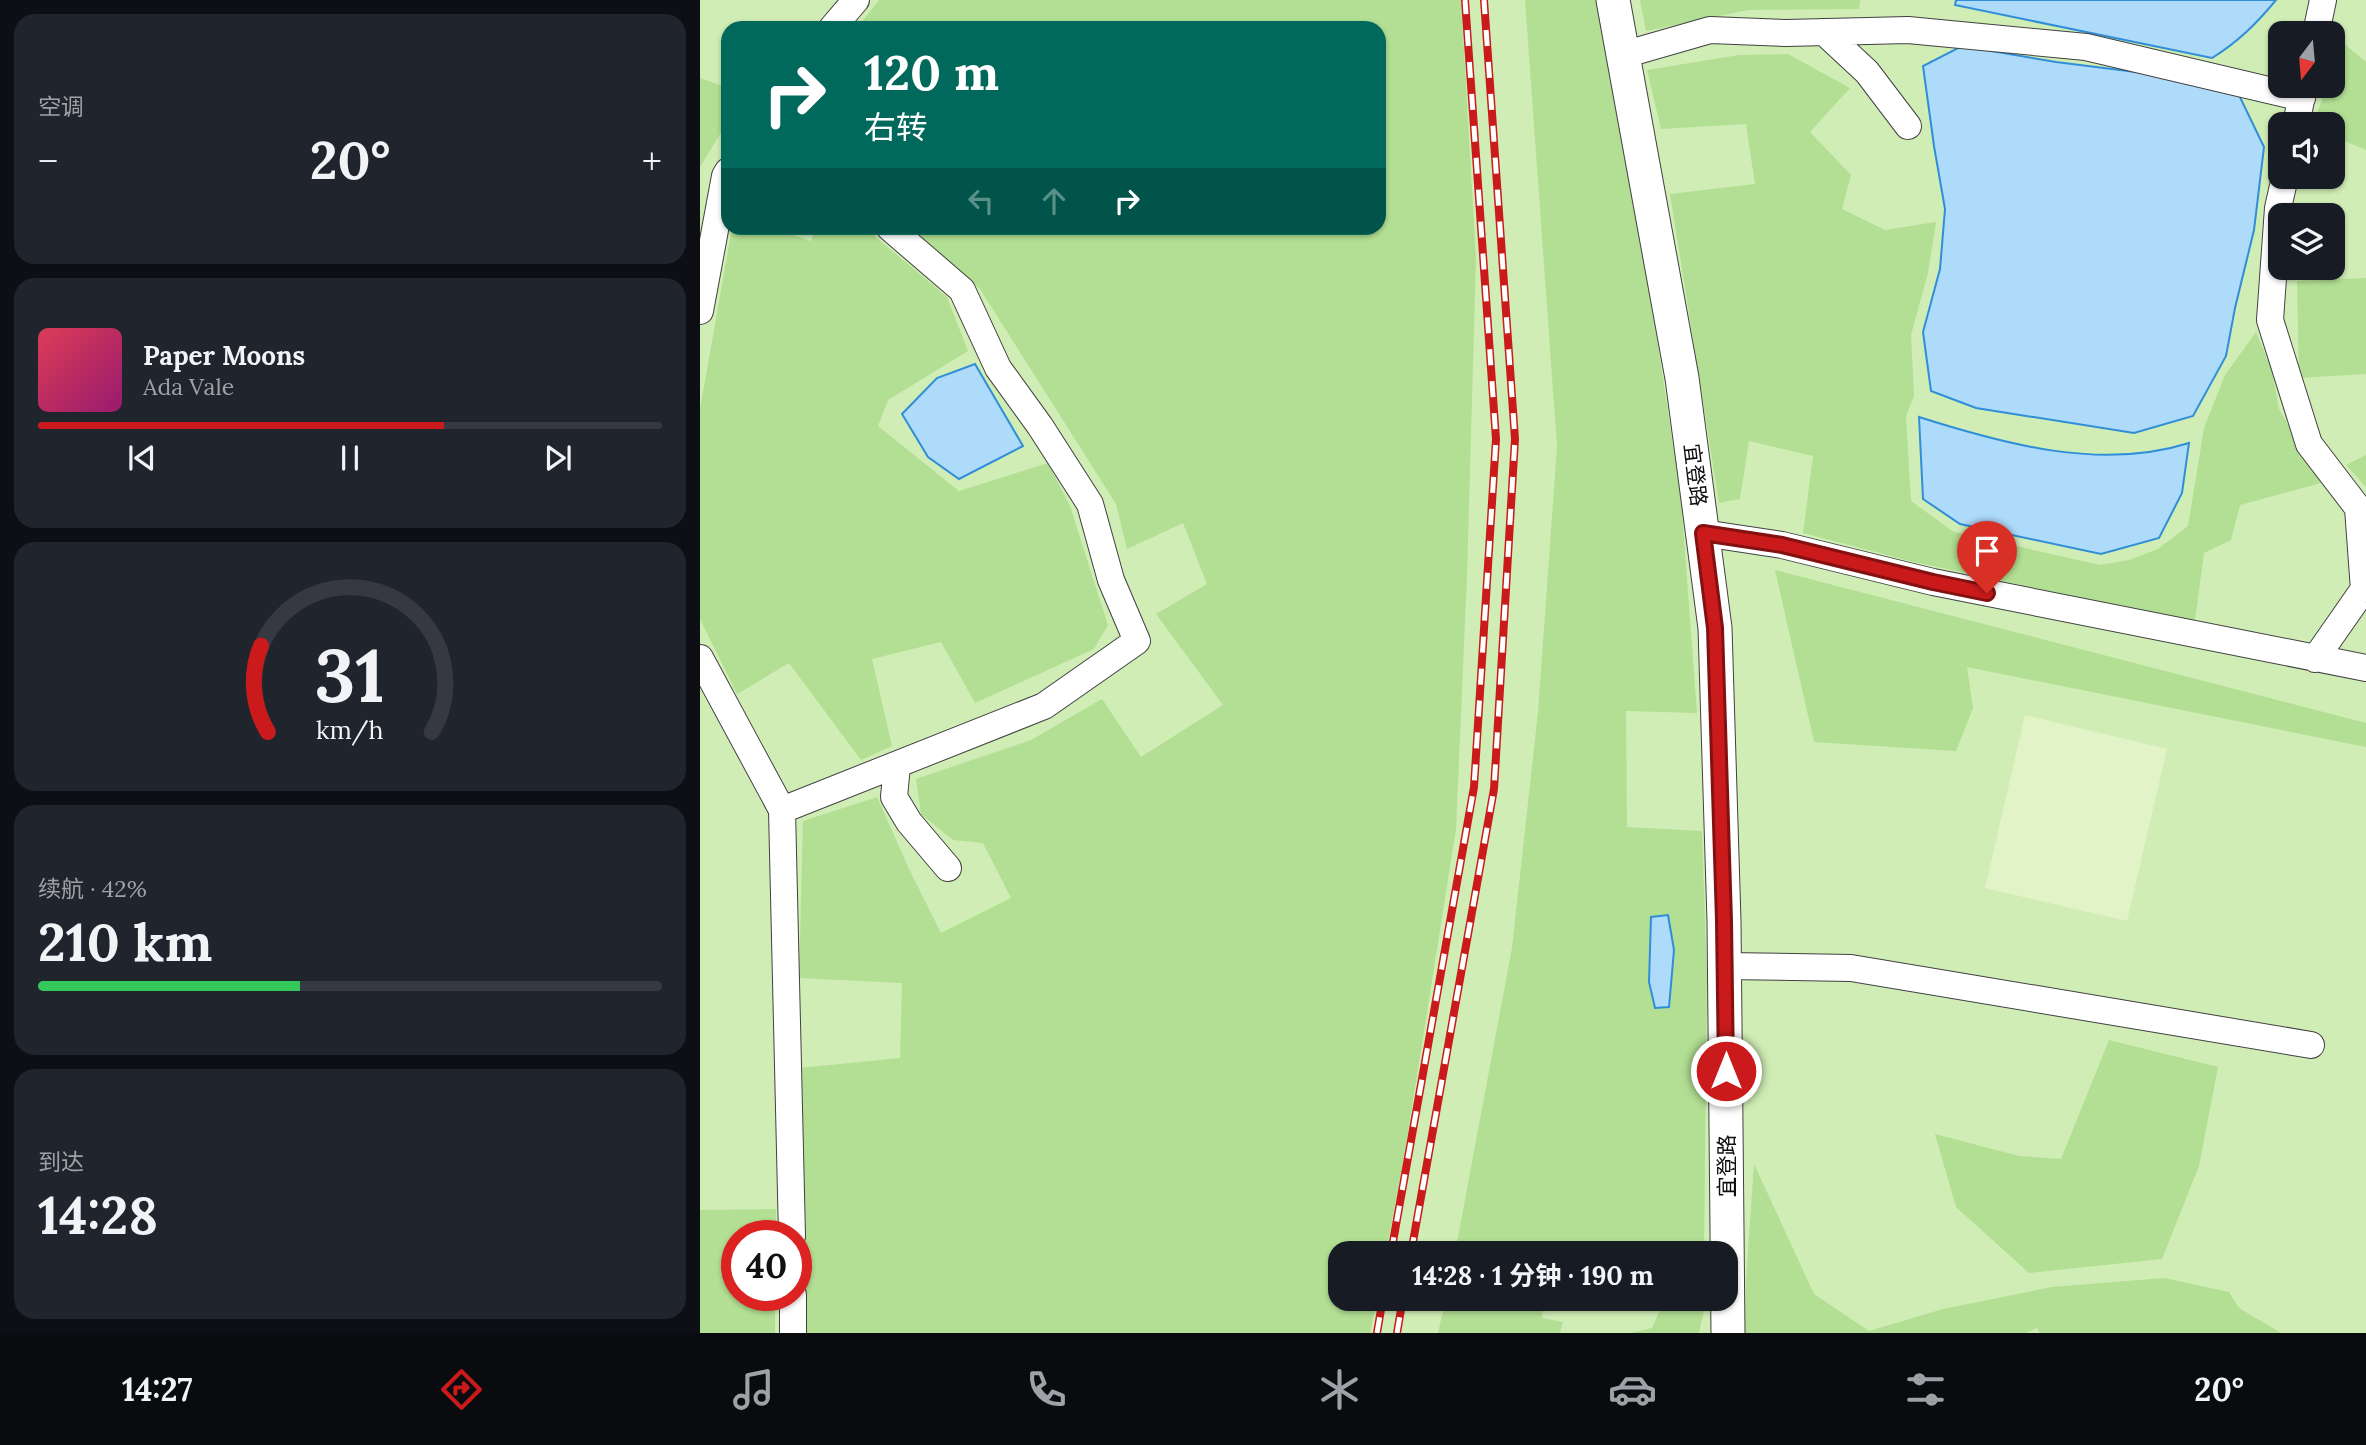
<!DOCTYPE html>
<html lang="zh">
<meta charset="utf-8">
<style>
body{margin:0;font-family:Lora,"Noto Sans SC",serif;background:#20242c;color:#f1f3f6;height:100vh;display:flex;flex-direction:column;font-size:26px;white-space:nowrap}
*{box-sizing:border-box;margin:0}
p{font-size:23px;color:#9ea1a6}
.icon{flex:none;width:38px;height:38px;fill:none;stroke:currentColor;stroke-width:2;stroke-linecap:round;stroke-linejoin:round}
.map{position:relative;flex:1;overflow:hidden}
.sheet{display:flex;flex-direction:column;gap:14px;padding:14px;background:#0d0f14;width:700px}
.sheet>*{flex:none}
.guide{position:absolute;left:21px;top:21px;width:665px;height:214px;border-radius:21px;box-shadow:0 2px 5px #0004;background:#00695c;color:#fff;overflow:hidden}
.needle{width:46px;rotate:196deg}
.fabs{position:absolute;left:1568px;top:21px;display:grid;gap:14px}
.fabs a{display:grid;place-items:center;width:77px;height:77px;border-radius:14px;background:#171b24;box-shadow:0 2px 5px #0004;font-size:35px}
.speed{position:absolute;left:21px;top:1220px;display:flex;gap:14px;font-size:35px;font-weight:700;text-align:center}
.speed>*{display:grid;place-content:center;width:91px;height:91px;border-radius:50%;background:#171b24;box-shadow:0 2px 5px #0004;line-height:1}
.speed .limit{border:10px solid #d22;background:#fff;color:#111}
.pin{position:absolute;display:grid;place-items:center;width:60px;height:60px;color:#fff;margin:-72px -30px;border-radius:50% 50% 50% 0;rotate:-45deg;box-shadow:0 0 7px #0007}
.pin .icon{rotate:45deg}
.me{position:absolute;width:77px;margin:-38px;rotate:0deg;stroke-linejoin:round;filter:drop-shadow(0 0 5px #0008)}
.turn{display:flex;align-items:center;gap:24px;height:147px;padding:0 28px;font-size:32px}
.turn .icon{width:91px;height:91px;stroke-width:2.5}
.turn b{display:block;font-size:49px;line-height:60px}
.lanes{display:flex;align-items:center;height:66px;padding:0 28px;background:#0003;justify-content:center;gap:35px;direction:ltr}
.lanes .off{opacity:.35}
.big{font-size:52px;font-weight:700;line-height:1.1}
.sheet .tile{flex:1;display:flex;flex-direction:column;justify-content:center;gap:10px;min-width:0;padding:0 24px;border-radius:21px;background:#20242c}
.sheet .dial{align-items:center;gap:0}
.dial svg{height:182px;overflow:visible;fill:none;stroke:#363941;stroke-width:7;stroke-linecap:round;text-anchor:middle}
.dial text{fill:#f1f3f6;stroke:none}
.song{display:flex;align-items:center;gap:21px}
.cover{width:84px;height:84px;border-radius:10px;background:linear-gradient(135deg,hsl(350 70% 55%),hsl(320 70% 35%))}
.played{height:7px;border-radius:4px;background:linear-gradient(90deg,#ca1a1b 65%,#363941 65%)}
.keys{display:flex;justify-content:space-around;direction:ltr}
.heat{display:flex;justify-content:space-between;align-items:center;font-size:38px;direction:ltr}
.charge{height:10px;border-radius:5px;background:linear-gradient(90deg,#34c759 42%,#363941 0)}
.trip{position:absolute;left:628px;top:1241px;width:410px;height:70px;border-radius:21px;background:#171b24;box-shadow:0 2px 5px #0004;font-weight:700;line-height:70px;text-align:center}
.tabs{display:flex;height:112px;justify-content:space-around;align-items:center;background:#090b0e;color:#9ea1a6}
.tabs .icon{width:49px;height:49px}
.tabs .selected{color:#ca1a1b}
.tabs b{font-size:32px;color:#f1f3f6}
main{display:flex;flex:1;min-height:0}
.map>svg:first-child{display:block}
.green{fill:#d0edb5;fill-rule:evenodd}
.forest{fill:#b2df93}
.pitch{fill:#e2f3c7}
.water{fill:#afdbfb;stroke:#308ed8;stroke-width:2}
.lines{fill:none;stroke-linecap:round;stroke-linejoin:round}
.minor-casing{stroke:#414141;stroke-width:28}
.tertiary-casing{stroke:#414141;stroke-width:35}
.minor{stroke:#fff;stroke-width:26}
.tertiary{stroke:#fff;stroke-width:33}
.rail-casing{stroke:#ca1a1b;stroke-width:8}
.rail{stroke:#fff;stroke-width:5;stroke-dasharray:16;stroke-linecap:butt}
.route-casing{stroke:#831112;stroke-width:18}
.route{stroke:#ca1a1b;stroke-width:12}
.labels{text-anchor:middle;stroke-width:7;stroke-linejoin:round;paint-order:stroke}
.street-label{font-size:21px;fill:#0e0e0e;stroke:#fff}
</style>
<main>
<section class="sheet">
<div class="tile"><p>空调</p>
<div class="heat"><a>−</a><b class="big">20°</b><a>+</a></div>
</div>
<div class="tile">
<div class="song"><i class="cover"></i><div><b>Paper Moons</b><p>Ada Vale</p></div></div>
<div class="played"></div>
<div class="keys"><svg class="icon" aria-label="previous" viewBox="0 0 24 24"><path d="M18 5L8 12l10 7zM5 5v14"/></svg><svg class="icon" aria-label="pause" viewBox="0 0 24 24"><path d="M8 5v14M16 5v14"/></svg><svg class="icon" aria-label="next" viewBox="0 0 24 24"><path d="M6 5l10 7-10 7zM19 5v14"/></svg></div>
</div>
<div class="tile dial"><svg viewBox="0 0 100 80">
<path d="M14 69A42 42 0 1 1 86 69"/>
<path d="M14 69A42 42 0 0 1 11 31" stroke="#ca1a1b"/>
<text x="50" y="56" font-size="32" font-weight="700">31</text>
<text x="50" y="72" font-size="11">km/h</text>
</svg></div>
<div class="tile"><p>续航 · 42%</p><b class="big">210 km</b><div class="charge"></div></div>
<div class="tile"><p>到达</p><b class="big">14:28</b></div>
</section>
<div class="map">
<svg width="1666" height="1333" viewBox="0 0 1666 1333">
<rect width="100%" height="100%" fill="#fffcef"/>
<path class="green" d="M0 0H1666V1333H0ZM28 28H679V228H28ZM1580 33H1633V86H1580ZM1580 124H1633V177H1580ZM1580 215H1633V268H1580ZM37 1236H96V1295H37ZM640 1253H1026V1298H640Z"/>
<path class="forest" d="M179 0H761L776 258 767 576 756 829 706 1145 686 1253H640V1298L677 1299 670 1333H105L100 1068 200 1058 202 983 99 978 103 821 177 797 209 869 241 933 311 898 283 843 253 840 221 814 216 779 331 740 402 699 441 757 523 705 456 614 507 584 483 523 427 549 416 504 280 289 210 228H679V28H157Z
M825 0H899L945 260 981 498 997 713 926 711 927 827 1002 831 1007 981 1004 1253H899L877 1249 874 1253H755L812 948 838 712 857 447Z
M940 0H1160L1159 9 1048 10 946 31Z
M1642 42 1666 62V150L1633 136V124H1613L1627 86H1633V69Z
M1088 54 1150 88 1110 132 1151 175 1142 209 1185 230 1236 222 1228 273 1211 335 1214 396 1206 416 1211 501 1254 532 1400 565 1429 560 1458 549 1488 526 1504 428 1525 375 1556 332 1572 370 1579 409 1621 483 1540 505 1531 540 1504 553 1495 620 1480 619 1214 562 1103 533 1113 456 1049 441 1040 499 1019 503 970 194 1055 184 1046 124 961 129 947 70 1039 55Z
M0 78 28 88V121L0 167Z
M32 228H72L111 241 115 228H165L247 297 268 351 188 400 178 426 259 491 348 463 370 506 408 625 394 649 275 703 241 642 172 659 192 746 161 760 89 663 37 694 0 619V409Z
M1666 278V374L1599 378 1597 281Z
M1666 455V487L1646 465Z
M1075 570 1666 723V747L1267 667 1273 708 1256 751 1114 742Z
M1409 1040 1518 1067 1499 1166 1462 1259 1329 1273 1256 1207 1235 1134 1319 1156 1361 1159Z
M1054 1164 1114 1294 1169 1331 1243 1309 1352 1287 1464 1278 1529 1292 1539 1308 1581 1333H1340L1337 1328 1326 1333H1045L1046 1280Z
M76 1209V1235L37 1236V1295H75V1333H0V1210Z
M746 1298 844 1299 842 1318 863 1322 860 1333H738Z
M965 1299H983L1005 1306 999 1333H931L952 1328Z"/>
<path class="pitch" d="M1325 715 1467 749 1427 921 1285 888Z"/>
<path class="water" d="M1256 0H1576C1556 24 1538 42 1512 58L1255 5Z
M1262 46 1356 62 1484 78 1539 95 1564 147 1554 230 1535 308 1526 356 1493 416 1434 433 1276 408 1231 391 1223 332 1240 269 1245 209 1234 146 1223 66Z
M275 364 323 446 259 479 228 457 202 414 237 378Z
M1219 417C1304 444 1401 471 1489 443L1482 493 1459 538 1401 554 1260 524 1223 499Z
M968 915 974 950 969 1007 955 1008 949 982 951 917Z"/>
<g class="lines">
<g class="minor-casing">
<path id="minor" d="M132 28 156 0
M1124 32 1167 72 1208 126
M1616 33 1623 0
M923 55 1010 30 1086 33 1208 30 1386 47 1602 98
M1596 124 1604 86
M1585 177 1578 208 1570 320 1609 444 1658 508 1664 590
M0 311 25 176 28 171
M1003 533 1082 545 1233 582 1666 668
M0 658 82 810 92 1236
M1615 659 1666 586
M197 765 194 797 209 822 248 868
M82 810 344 706 437 641 411 580 390 504 340 426 298 368 262 290 190 228
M1025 966 1151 968 1611 1045
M93 1295V1333"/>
</g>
<g class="tertiary-casing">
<path id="tertiary" d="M913 0 982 378 1015 628 1024 921 1028 1333"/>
</g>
<use href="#minor" class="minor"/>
<use href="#tertiary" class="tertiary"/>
<g class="rail-casing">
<path id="rail" d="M691 1253 774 787 796 439 765 0
M711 1253 794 789 815 439 784 0
M677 1333 683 1298
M697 1333 703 1298"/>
</g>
<use href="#rail" class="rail"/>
</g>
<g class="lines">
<g class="route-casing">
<path id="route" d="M1026 1071 1024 921 1015 628 1003 533 1082 545 1233 582 1287 593"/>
</g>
<use href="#route" class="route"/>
</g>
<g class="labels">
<g class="street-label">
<text transform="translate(995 475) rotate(83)" y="7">宜登路</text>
<text transform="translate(1027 1166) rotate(-90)" y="7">宜登路</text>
</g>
</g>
</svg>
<div class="fabs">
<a><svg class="needle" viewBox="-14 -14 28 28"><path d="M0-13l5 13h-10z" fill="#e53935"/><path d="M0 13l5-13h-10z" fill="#9ea1a6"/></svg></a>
<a><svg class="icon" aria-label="sound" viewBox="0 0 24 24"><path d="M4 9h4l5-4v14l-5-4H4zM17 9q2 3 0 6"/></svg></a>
<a><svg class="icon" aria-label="layers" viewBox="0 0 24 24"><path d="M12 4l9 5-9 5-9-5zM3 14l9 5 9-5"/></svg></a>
</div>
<div class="speed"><div class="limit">40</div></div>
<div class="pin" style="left:1287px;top:593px;background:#d93025"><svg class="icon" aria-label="arrive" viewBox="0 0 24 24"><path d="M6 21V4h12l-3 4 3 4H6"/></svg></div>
<svg class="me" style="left:1026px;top:1071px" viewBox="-20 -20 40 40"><circle r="17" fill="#ca1a1b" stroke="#fff" stroke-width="3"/><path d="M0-11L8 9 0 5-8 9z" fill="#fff"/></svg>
<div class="trip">14:28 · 1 分钟 · 190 m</div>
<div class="guide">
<div class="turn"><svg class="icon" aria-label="right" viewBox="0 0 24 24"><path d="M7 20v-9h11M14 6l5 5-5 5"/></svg><div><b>120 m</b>右转</div></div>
<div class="lanes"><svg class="icon off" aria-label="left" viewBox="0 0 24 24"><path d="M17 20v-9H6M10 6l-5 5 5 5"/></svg><svg class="icon off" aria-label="ahead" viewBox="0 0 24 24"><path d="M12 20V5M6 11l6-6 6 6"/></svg><svg class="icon" aria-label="right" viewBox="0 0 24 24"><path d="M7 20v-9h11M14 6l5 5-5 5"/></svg></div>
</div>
</div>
</main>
<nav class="tabs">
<b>14:27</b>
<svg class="icon selected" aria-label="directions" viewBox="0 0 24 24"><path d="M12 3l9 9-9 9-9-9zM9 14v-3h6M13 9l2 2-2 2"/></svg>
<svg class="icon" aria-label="music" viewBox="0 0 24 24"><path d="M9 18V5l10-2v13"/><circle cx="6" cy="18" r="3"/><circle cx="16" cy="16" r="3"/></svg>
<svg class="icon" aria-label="phone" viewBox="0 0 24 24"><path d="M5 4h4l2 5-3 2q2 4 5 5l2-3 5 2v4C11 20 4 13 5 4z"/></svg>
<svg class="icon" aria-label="climate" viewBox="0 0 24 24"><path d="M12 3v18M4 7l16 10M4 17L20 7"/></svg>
<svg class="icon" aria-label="car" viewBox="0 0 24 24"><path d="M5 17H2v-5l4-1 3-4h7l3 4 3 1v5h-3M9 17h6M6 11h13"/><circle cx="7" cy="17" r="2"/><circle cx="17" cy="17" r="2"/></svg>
<svg class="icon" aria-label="filters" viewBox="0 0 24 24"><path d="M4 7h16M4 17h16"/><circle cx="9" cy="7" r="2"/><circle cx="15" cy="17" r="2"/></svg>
<b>20°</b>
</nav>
